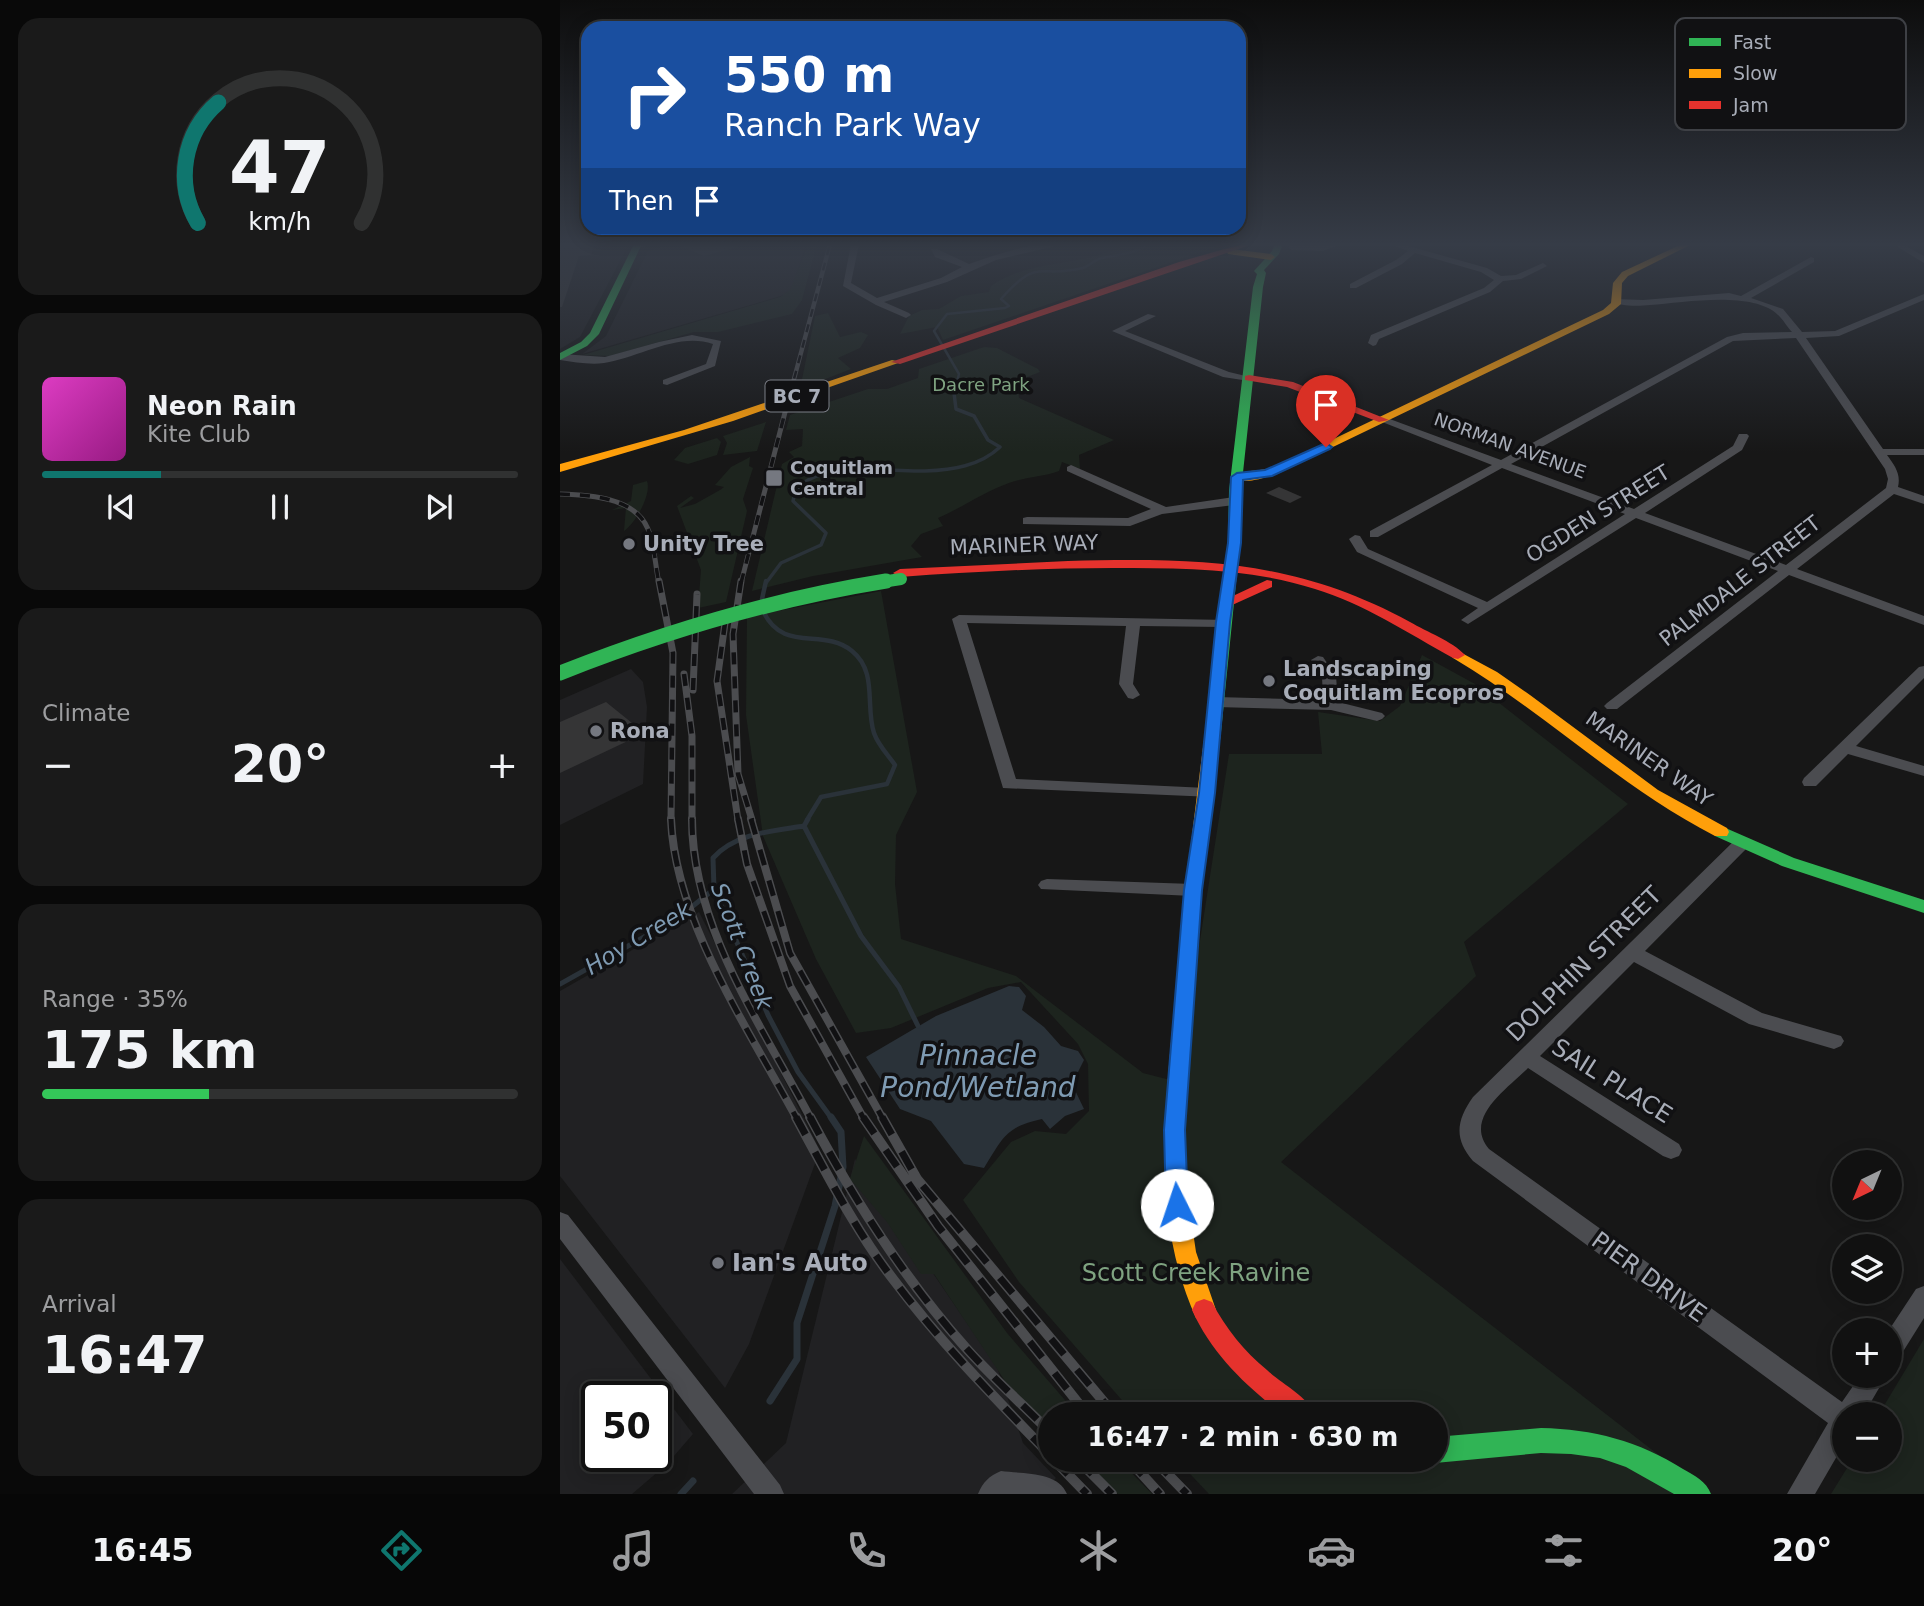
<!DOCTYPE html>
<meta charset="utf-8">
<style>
body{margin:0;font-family:"DejaVu Sans",sans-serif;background:#1a1a1a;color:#f1f3f6;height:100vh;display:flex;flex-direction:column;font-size:26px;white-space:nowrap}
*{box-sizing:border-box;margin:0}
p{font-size:23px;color:#9c9d9f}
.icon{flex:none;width:38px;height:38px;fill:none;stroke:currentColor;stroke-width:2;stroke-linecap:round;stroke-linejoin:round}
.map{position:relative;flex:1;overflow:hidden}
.details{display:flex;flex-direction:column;gap:18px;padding:18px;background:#090909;width:560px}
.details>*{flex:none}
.hud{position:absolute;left:21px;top:21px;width:665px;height:214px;border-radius:21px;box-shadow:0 4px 18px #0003,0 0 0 2px #303131;background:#1a4fa0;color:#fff;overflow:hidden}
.needle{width:46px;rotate:223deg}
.tools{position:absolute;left:1272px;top:1150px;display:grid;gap:14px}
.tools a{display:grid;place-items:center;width:70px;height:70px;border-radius:50%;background:#111;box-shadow:0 4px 18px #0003,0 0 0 2px #303131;font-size:35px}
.speed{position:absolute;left:21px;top:1381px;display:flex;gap:14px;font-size:35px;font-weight:700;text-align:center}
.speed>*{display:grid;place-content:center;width:91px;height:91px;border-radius:50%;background:#111;box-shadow:0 4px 18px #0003,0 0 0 2px #303131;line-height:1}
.speed .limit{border:4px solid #111;border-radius:10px;background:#fff;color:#111}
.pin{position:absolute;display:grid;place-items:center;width:60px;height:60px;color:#fff;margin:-72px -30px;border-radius:50% 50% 50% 0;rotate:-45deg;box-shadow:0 0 7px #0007}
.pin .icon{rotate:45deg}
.me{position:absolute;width:77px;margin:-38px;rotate:356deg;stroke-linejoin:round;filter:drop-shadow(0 0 5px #0008)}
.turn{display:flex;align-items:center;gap:24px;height:147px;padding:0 28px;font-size:32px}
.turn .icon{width:91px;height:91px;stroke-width:2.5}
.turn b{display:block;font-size:49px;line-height:60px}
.then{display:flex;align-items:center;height:66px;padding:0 28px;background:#0003;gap:14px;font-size:26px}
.big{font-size:52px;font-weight:700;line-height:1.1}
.details .card{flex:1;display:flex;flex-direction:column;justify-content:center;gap:10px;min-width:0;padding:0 24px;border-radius:21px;background:#1a1a1a}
.details .dial{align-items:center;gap:0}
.dial svg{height:182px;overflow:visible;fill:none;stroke:#303131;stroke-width:7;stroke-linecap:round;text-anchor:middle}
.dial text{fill:#f1f3f6;stroke:none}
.song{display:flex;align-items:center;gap:21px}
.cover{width:84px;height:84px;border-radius:10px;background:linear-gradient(135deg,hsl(310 70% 55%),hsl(310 70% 35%))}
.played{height:7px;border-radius:4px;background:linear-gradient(90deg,#0f766e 25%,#303131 25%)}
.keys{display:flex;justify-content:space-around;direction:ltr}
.heat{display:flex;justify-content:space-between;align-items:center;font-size:38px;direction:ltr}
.charge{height:10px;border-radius:5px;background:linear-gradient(90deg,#34c759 35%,#303131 0)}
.trip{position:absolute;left:478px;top:1402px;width:410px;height:70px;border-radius:35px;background:#111;box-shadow:0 4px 18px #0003,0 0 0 2px #303131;font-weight:700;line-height:70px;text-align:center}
.tabs{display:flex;height:112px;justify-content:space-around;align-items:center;background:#070707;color:#9c9d9f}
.tabs .icon{width:49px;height:49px}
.tabs .on{color:#0f766e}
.tabs b{font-size:32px;color:#f1f3f6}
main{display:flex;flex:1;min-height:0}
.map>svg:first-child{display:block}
.built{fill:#212123;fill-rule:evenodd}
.green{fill:#1d241e}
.water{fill:#2a3239}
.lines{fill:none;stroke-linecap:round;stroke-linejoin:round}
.stream-far4{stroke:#2a3239;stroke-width:2.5}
.stream-far3{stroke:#2a3239;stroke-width:3.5}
.stream-far2{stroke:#2a3239;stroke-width:4.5}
.stream-far1{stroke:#2a3239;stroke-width:5}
.stream{stroke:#2a3239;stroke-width:7}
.building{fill:#353536}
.street{fill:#4b4c50;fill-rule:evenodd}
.fast{fill:#30b455;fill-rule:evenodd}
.slow{fill:#ff9f0a;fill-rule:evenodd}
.jam{fill:#e5322d;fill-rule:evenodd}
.rail-far4-casing{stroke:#4b4c4f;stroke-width:4.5}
.rail-far3-casing{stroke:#4b4c4f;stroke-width:5}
.rail-far2-casing{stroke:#4b4c4f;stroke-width:7}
.rail-far1-casing{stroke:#4b4c4f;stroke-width:8}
.rail-casing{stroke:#4b4c4f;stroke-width:10}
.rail-far4{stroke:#111113;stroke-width:2.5;stroke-dasharray:8;stroke-linecap:butt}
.rail-far3{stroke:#111113;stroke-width:3.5;stroke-dasharray:10;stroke-linecap:butt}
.rail-far2{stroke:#111113;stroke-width:4.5;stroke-dasharray:12;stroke-linecap:butt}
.rail-far1{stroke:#111113;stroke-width:5;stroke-dasharray:16;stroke-linecap:butt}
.rail{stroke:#111113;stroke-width:7;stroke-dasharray:20;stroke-linecap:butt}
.fast-bridge-far1{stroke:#30b455;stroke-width:12}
.fast-bridge{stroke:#30b455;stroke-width:15}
.route{fill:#1a73e8;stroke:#114b97;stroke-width:2}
.poi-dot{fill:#757880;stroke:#111113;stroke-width:2.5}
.labels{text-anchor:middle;stroke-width:7;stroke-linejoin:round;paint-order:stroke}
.far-park-label{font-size:18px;fill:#7fa381;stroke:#111113}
.far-street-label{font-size:18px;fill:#a8adb8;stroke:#111113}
.far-poi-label{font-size:18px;font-weight:bold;fill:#a8adb8;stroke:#111113;text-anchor:start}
.shield{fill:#111113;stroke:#7b7e86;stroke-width:2}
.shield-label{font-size:19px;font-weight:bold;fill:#a8adb8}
.street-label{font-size:21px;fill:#a8adb8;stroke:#111113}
.poi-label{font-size:21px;font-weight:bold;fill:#a8adb8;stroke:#111113;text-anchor:start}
.water-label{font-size:23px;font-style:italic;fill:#7f9bb3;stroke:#111113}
.near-street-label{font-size:24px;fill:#a8adb8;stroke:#111113}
.near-poi-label{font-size:24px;font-weight:bold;fill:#a8adb8;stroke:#111113;text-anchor:start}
.near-park-label{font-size:24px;fill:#7fa381;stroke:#111113}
.near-water-label{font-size:28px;font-style:italic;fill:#7f9bb3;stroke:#111113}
.key{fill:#111113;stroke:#3e4045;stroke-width:2}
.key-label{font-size:19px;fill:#a8adb8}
</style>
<main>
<section class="details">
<div class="card dial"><svg viewBox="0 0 100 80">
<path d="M14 69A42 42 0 1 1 86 69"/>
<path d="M14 69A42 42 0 0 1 23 16" stroke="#0f766e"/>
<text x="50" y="56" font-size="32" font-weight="700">47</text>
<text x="50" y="72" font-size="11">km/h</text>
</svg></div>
<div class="card">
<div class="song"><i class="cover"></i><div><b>Neon Rain</b><p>Kite Club</p></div></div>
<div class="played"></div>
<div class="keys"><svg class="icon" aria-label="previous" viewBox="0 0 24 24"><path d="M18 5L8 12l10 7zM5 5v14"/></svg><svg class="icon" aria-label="pause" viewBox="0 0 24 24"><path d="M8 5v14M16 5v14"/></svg><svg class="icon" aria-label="next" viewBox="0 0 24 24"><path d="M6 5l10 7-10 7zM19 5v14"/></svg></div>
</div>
<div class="card"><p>Climate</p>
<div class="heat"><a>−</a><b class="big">20°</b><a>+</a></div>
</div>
<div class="card"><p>Range · 35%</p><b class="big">175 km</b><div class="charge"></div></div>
<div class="card"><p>Arrival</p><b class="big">16:47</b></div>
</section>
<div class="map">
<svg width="1364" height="1494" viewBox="0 0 1364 1494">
<rect width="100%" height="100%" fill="#171717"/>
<path class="built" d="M0 244H69L20 337 0 349Z
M111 244H246L231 293 22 354 46 336 88 251Z
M71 669 83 682 87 707 83 784 0 825V700Z
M139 912 260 1150 189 1344 165 1388 0 1176V991Z
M295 1159 437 1367 463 1443 496 1478 480 1494H172L226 1443Z
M0 1259 133 1434 107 1464 72 1494H0ZM96 1396V1456H37V1396Z"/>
<path class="green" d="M248 244H257L242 300 232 314 158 332H134L50 356 23 355 220 297 230 290Z
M562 244H665L383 340 377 327 340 334 349 316 362 310 379 309 401 296 429 292 431 286C468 259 522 267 563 246Z
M268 313 280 337 301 332 308 335 300 348 278 358 291 369 240 389 255 316Z
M424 347 437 348 478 369 480 372 457 381 459 398 554 440 519 455 520 469 502 462 499 471C483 477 465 477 449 483 424 492 403 507 378 518L383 526 361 534 351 546 362 557 253 576 192 591 222 464 234 457 229 452 242 446 243 429 226 430 230 415 308 389H327L358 378 359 369Z
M206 422 197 451 163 455 167 443 163 436Z
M157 438 161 442 157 455 128 464 114 460 125 448Z
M190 457 189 466 193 468 183 499 187 511 166 602 138 608 141 570 117 506 131 496 134 498 120 508 135 504 160 490 164 487 155 485 171 467Z
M87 481C92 494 75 524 64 531L66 508 52 510 71 501 73 485Z
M321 591 357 792 336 835 335 884 341 939 456 976 583 1073 618 1082 669 754H762L758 712 820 721 840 706 862 655 915 684 1068 804 904 942 916 976 721 1162 1149 1494H649L617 1460H875V1414H574L459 1282 403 1200 451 1142 475 1131 506 1134 529 1111 528 1064 518 1044 461 982 428 988 331 1028 296 1033 256 959 203 836 186 715 187 617Z
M304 1136 447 1333 517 1414H490V1427L445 1381 374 1274H361L327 1222 290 1179Z
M1364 1339V1494H1271L1292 1460H1330V1414H1319Z
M522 1460H559L592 1494H558Z"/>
<path class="water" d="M449 986 459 987 466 996 462 1010 484 1027 501 1046 518 1051 524 1060 512 1084 524 1109 505 1116 490 1129 482 1119C445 1127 443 1138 424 1168L404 1164 371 1121 340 1109 306 1057 376 1016Z"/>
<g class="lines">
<path class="stream-far4" d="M394 394 399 374 374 331 387 314 445 308 449 306 441 299C479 256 478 279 523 268 530 266 535 259 542 258 559 254 573 255 588 244H584"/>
<path class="stream-far3" d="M206 583 221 563 261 545 266 533 233 501C238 458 334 472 365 471 392 470 420 466 440 447L428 440 414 416 396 409 394 393"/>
<path class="stream-far2" d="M202 599 206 581
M203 611C223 654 263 627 292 651 318 672 305 706 314 733 318 745 328 755 335 765L327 784 261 797 247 820"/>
<path class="stream-far1" d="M248 819 244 826C213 831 175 833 153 858L154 889 208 1015 238 1072 272 1119
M244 826 301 936 339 987 358 1026
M0 984 118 918 154 889"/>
<path class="stream" d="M210 1401 237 1359V1323L275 1206 283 1167 281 1132 271 1117
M121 1494 133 1481"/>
</g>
<path class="building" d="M0 244H35L31 255 19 256 2 307H0Z
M116 244H177V247L144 256Z
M719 487 742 497 730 503 706 493Z
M46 702 72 723V739L0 773V722Z"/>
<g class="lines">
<path class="street" d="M77 244H102L74 248 73 246Z
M291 244H299L291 283 317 298 381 278 402 267 375 257 371 249H377L409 264C438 254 474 241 504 244L436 260 387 282 324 302 349 313 351 315 346 318 316 305 283 286Z
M770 244H782L763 251 732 250 728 247 732 244Z
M829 244H841L927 268 941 276 956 275 983 263 987 266 961 279 943 281 930 292 819 339 816 345 813 346 808 343 811 335 924 288 934 280 921 272 855 253 842 264 796 288H790V284L836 260 848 251Z
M1333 244H1342L1364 256V263Z
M1251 257 1254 258V262L1191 298 1223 309 1242 332 1275 331 1364 294V300L1279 336 1246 338 1323 449H1364V455H1327C1335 466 1341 474 1338 487L1364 496V504L1334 494 1237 569 1364 616V625L1229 575 1057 709H1047L1044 706 1047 703 1218 571 1076 518 908 624 901 620 918 608 797 552 789 539 795 535 800 536 808 549 927 602 1065 514 942 468 818 537H810V531L932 465 817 420 827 418 941 460 1167 337 1183 333 1232 332C1227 327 1223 319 1218 315 1192 290 1123 303 1090 305 1079 306 1061 307 1052 301L1054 299 1083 300 1169 293 1181 296ZM1236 338 1325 469 1328 479 1326 488 1226 565 1085 513 1182 450 1189 436 1187 434H1179L1173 446 1074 509 951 464 1173 341Z
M588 314 596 316 565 331 669 372 694 378 689 381 663 377 552 331Z
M132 335 161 341 155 366 107 385 103 384V380L146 364 153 344C117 332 79 358 44 363 30 365 14 362 0 360L1 354 45 357 99 342Z
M511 465 606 507 674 497 680 501 674 505 602 514 570 526 463 524V518L467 517 568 518 591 509 507 471V467Z
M399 615 668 620 670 623 663 627 580 626 573 684 580 695 573 699 568 698 559 684 566 626 407 623 456 779 647 788 655 793 653 797 443 788 392 619Z
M758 656 763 657 776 676 778 702 822 713 825 716 822 719 817 721 771 710 656 707 648 702 656 697 763 700 762 676 751 660Z
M1364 666V678L1296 746 1364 766V776L1288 754 1256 786H1244L1242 782 1244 778 1359 667Z
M1182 837 1188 839 1191 843 1188 847 1085 951 1202 1013 1281 1036 1284 1041 1281 1046 1274 1049 1189 1024 1074 962 980 1056 1119 1144 1122 1150 1119 1156 1111 1159 1103 1156 968 1068C947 1089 903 1118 929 1149L1282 1402 1300 1376H1326L1304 1414H1284V1444L1255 1494H1227L1268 1423 913 1161C894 1139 896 1121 913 1097L1176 839Z
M487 879 633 884 639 886 642 890 639 894 633 896 481 889 478 885 481 881Z
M0 1212 8 1215 220 1485 224 1494H194L0 1239Z
M1364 1286V1318L1339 1358 1330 1361 1329 1330 1356 1289Z
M441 1471C463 1474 498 1471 507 1494H418C423 1482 429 1476 441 1471Z"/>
<path class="fast" d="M74 244H82L39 334 27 346 0 360V353L21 342 30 333Z
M715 244H723L719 254 704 270 706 273 703 287 681 491 680 543 661 732 653 737 645 732 668 543 669 491 693 287 697 274 694 271 712 251Z
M1161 826 1234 858 1364 900V913L1222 866 1155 836 1153 832Z
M981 1428C1033 1429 1079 1441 1123 1469 1135 1476 1146 1481 1151 1494H1114L1066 1467 1040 1458 1011 1454 981 1453 875 1463 867 1460H875V1437Z"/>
<path class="slow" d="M1122 244H1132L1068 276 1062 283 1061 304 1049 314 721 472C707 477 684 486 671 477 681 470 700 471 713 468L1043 310 1051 303 1053 283 1062 272Z
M671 249 711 254 715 257 711 260 668 254 667 252Z
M332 360 341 362 173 421 0 472V464L124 430Z
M898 651 937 672 970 695 1098 790 1167 828 1169 832 1167 836H1155C1060 787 984 712 893 658L891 655 893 652Z
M653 727 661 732 642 890 625 1130V1178L636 1252 656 1310 652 1318 644 1321 636 1318C591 1219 605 1113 614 1008 622 915 633 824 645 732Z"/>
<path class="jam" d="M682 244H693L340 364 331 362 619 262Z
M689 375 733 382 829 420 819 422 727 387 685 380V376Z
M508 561C637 558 734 559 850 622 867 632 892 641 905 655L898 659 893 658C848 633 804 604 755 589 690 568 621 568 553 568 482 568 411 572 340 577L333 573 340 569Z
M707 580 712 581V587L670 606 665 607 658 603Z
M644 1299 652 1302C666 1329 684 1351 707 1370 722 1384 747 1396 755 1414H722C684 1384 652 1354 632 1310L636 1302Z"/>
<g class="rail-far4-casing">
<path id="rail-far4" d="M230 394 270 244"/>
</g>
<g class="rail-far3-casing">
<path id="rail-far3" d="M0 494C29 495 75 497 88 529 95 545 95 566 99 583
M181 583 230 393"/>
</g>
<g class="rail-far2-casing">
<path id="rail-far2" d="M99 581 113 653 111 820
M181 581 173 634 178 774 192 820
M165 623 157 681 178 820
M124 674 132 736V820
M133 690 137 594"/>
</g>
<g class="rail-far1-casing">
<path id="rail-far1" d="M111 819C115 921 189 1030 237 1119
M132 819C132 927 202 1026 251 1119
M178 819 187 864 230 986 304 1119
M191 819 230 953 323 1119"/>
</g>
<g class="rail-casing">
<path id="rail" d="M236 1117C266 1172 295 1230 333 1279 380 1342 435 1398 490 1455
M250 1117C293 1198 345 1280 406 1348 433 1378 462 1404 490 1432
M303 1117 378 1226 527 1414
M322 1117 357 1179 554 1414
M494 1460 527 1494
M518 1460 552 1494
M569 1460 600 1494
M594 1460 627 1494"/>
</g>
<use href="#rail-far4" class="rail-far4"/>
<use href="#rail-far3" class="rail-far3"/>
<use href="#rail-far2" class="rail-far2"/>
<use href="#rail-far1" class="rail-far1"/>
<use href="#rail" class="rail"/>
<path class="fast-bridge-far1" d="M315 583 341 579"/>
<path class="fast-bridge" d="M0 673C106 631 214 599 326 581"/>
</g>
<linearGradient id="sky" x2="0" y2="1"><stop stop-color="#0d0d0d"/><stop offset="0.54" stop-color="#363c47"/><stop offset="1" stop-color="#363c47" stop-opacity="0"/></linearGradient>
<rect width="1364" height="453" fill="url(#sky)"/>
<path class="route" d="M766 443 772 447 770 449 712 476 683 480 681 543 670 622 655 793 642 890 625 1130 628 1205 625 1212 617 1215 609 1212 606 1205 604 1130 624 890 639 793 656 622 668 543 671 477 677 473 705 470Z"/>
<g class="poi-dot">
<rect x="205" y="469" width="18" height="18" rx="3.5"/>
<circle cx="69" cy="544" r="7"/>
<circle cx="709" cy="681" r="7"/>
<circle cx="36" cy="731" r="7"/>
<circle cx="158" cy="1263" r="7"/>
</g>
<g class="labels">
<g class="far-park-label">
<text x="421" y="391">Dacre Park</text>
</g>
<g class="far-street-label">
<text transform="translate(950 446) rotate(20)" y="6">NORMAN AVENUE</text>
</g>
<g class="far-poi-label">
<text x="230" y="474">Coquitlam<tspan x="230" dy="21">Central</tspan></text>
</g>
<rect class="shield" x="205.5" y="380.5" width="63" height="31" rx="5"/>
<g class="shield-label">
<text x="237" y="403">BC 7</text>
</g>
<g class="street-label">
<text transform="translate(1038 514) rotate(-32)" y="7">OGDEN STREET</text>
<text transform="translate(464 545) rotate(-2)" y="7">MARINER WAY</text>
<text transform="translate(1180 581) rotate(-38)" y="7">PALMDALE STREET</text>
<text transform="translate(1089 759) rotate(35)" y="7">MARINER WAY</text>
</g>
<g class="poi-label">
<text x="83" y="551">Unity Tree</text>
<text x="723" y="676">Landscaping<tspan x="723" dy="24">Coquitlam Ecopros</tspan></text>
<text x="50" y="738">Rona</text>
</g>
<g class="water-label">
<text transform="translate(78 938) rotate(-31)" y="8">Hoy Creek</text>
<text transform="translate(182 946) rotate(69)" y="8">Scott Creek</text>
</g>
<g class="near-street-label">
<text transform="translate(1024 964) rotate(-45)" y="8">DOLPHIN STREET</text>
<text transform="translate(1052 1081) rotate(32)" y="8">SAIL PLACE</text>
<text transform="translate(1089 1277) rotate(36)" y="8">PIER DRIVE</text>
</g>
<g class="near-poi-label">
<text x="172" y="1271">Ian's Auto</text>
</g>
<g class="near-park-label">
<text x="636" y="1281">Scott Creek Ravine</text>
</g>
<g class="near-water-label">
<text x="418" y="1065">Pinnacle<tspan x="418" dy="32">Pond/Wetland</tspan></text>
</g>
</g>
<rect x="1115" y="18" width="231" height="112" rx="10" class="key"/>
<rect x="1129" y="38" width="32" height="8" fill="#30b455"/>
<rect x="1129" y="69" width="32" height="9" fill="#ff9f0a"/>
<rect x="1129" y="101" width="32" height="8" fill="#e5322d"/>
<g class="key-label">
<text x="1173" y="49">Fast</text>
<text x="1173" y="80">Slow</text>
<text x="1173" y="112">Jam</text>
</g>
</svg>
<div class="tools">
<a><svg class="needle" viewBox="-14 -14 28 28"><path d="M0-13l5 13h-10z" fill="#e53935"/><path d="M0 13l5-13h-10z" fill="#9c9d9f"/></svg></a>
<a><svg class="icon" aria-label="layers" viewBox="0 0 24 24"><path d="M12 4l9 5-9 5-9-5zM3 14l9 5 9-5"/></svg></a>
<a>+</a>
<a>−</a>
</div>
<div class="speed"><div class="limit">50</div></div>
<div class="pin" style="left:766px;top:447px;background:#d93025"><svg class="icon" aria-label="arrive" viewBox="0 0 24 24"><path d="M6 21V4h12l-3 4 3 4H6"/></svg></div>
<svg class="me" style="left:617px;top:1205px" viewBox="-20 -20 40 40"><circle r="19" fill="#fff"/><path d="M0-13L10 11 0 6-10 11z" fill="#1a73e8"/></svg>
<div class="trip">16:47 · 2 min · 630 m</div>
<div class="hud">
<div class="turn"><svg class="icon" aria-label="right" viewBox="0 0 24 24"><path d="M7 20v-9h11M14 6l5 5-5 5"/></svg><div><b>550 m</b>Ranch Park Way</div></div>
<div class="then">Then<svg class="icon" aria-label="arrive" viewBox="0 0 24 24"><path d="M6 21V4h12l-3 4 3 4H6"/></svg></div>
</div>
</div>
</main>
<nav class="tabs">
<b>16:45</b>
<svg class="icon on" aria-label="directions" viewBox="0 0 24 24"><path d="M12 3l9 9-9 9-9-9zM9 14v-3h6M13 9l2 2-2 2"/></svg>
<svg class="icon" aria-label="music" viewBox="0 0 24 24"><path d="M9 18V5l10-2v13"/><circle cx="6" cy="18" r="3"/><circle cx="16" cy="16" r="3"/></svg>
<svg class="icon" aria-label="phone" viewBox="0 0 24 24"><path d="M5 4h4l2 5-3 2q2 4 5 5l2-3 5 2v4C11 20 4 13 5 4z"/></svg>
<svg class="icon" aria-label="climate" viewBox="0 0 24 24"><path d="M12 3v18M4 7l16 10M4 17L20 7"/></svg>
<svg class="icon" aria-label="car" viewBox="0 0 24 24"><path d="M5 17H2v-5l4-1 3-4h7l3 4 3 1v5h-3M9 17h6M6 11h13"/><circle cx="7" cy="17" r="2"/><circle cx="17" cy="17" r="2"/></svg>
<svg class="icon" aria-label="filters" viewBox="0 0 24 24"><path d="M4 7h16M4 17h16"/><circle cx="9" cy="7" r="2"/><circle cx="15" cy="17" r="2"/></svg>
<b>20°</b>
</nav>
